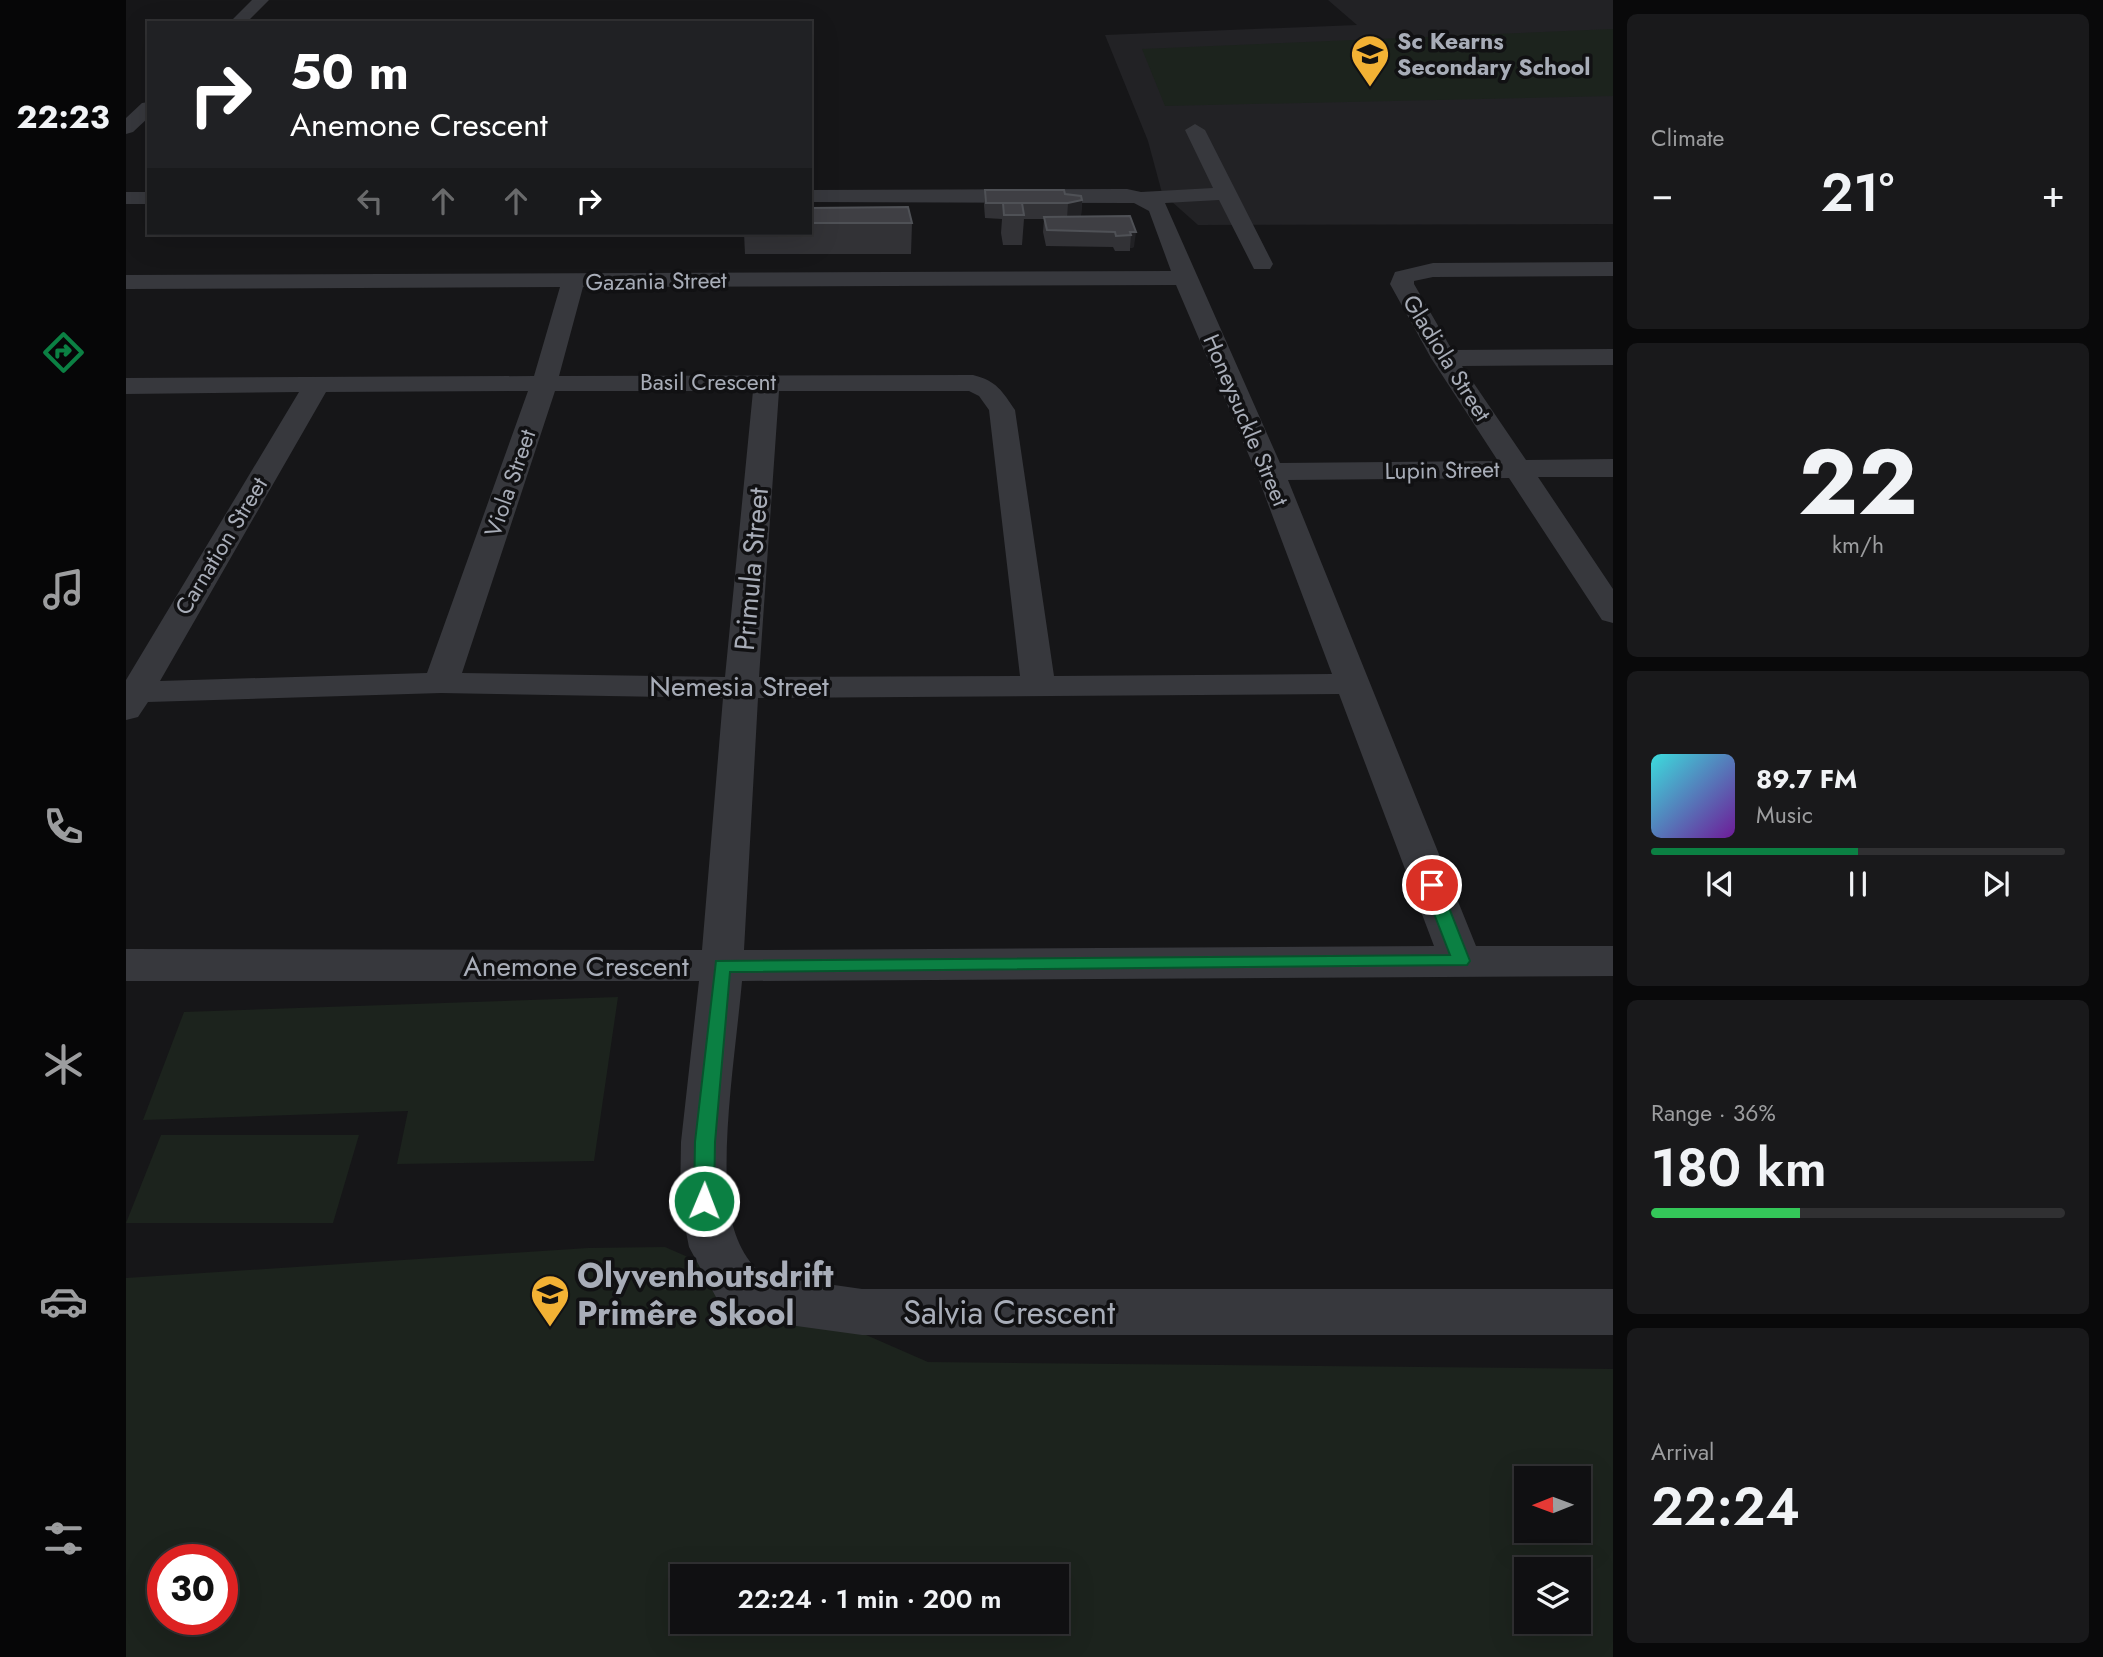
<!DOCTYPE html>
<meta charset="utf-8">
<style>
body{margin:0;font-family:Jost,sans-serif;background:#19191b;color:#f1f3f6;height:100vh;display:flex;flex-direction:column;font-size:26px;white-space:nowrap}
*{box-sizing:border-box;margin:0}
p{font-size:23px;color:#9c9d9f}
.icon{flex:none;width:38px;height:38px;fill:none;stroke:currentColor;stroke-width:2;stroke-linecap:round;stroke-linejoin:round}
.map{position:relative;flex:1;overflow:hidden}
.details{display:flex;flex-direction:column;gap:14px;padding:14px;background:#09090a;width:490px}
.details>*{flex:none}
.banner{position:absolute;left:21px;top:21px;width:665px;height:214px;border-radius:0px;box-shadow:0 7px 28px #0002,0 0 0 2px #303032;background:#202124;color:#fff;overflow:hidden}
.needle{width:46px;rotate:269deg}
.buttons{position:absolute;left:1388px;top:1466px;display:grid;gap:14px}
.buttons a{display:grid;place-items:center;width:77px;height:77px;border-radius:0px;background:#101012;box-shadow:0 7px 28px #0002,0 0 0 2px #303032;font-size:35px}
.speed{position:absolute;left:21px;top:1544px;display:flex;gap:14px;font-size:35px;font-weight:700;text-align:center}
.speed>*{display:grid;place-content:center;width:91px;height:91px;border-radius:50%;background:#101012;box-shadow:0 7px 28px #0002,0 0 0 2px #303032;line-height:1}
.speed .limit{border:10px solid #d22;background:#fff;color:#111}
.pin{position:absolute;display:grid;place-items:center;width:60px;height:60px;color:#fff;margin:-30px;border:4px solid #fff;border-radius:50%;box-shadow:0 2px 7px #0007}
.me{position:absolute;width:77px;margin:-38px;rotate:1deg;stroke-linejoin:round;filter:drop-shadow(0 0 5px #0008)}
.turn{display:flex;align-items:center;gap:24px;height:147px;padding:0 28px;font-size:32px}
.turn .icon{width:91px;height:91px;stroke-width:2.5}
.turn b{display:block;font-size:49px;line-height:60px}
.lanes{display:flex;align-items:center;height:66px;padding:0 28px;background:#0003;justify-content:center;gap:35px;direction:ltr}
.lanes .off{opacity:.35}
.big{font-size:52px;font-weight:600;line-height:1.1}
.details .widget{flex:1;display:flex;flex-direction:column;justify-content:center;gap:10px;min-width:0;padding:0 24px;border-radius:10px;background:#19191b}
.details .dial{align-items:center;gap:0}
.dial b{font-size:91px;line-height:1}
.song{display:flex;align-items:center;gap:21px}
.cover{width:84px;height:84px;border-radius:10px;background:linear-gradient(135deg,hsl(180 70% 55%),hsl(280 70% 35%))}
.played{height:7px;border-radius:4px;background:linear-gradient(90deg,#0b8043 50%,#303032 50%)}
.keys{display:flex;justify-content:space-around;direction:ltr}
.heat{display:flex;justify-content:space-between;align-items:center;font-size:38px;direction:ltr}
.charge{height:10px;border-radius:5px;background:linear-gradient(90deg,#34c759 36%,#303032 0)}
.trip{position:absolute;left:544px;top:1564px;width:399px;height:70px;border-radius:0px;background:#101012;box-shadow:0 7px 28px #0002,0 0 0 2px #303032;font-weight:600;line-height:70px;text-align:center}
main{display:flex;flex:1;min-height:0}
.tabs{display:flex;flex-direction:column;width:126px;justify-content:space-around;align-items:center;background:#060607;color:#9c9d9f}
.tabs .icon{width:49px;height:49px}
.tabs .active{color:#0b8043}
.tabs b{font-size:32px;color:#f1f3f6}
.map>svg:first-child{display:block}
.built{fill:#222225}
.green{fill:#1c231d;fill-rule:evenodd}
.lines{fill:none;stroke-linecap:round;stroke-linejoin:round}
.minor{fill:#37383d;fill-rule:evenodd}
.wall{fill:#323236}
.shaded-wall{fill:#212124}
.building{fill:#3f3f44;stroke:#4f5156;stroke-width:2}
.route{fill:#0b8043;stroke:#07532c;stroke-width:2}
.labels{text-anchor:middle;stroke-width:7;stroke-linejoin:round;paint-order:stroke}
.far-poi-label{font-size:23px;font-weight:bold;fill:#a8adb8;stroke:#111113;text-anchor:start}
.far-street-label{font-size:23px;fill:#a8adb8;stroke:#111113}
.street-label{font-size:28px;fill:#a8adb8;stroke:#111113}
.near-poi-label{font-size:33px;font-weight:bold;fill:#a8adb8;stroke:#111113;text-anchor:start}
.near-street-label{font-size:33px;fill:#a8adb8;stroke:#111113}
</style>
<main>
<nav class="tabs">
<b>22:23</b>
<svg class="icon active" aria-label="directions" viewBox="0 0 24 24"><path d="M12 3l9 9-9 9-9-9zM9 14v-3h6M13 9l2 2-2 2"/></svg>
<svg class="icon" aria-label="music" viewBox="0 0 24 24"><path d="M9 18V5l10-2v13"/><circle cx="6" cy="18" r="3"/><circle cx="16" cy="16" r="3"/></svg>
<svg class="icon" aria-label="phone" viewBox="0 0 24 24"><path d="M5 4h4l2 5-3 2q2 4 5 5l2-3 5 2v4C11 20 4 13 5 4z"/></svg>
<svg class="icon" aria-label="climate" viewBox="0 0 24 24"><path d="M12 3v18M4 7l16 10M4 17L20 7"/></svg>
<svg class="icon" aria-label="car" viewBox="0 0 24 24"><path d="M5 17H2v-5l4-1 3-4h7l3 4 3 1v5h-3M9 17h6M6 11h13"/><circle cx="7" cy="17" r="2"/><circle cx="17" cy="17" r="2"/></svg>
<svg class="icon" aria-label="filters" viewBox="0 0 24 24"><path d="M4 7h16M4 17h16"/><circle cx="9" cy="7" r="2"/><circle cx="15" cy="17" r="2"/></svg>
</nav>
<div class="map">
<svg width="1487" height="1657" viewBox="0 0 1487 1657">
<rect width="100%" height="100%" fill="#161618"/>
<path class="built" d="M1202 0H1487V224L1072 225 1036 193 1022 141 979 35 1231 25Z"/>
<path class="green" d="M1487 29V96L1039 106 1016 49Z
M492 997 468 1161 271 1164 282 1111 17 1120 58 1012Z
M35 1135H233L207 1223H0Z
M539 1247 802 1362 1487 1369V1657H0V1278L462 1248ZM1400 1479H1452V1531H1400ZM37 1559H96V1619H37ZM1400 1570H1452V1622H1400ZM556 1577H931V1622H556Z"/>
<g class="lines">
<path class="minor" d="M126 0H143L120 23H103Z
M23 102V117L7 132 0 134V118L16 103Z
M1069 124 1079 130 1147 264 1144 269H1128L1093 200 1039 203 1154 463 1372 461 1305 358 1264 284 1269 272 1307 263 1487 262V276L1307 277 1288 281V284L1326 350 1487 349V365L1336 366 1400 460 1487 459V477H1412L1487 589V623L1476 620 1383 478 1162 480 1350 946H1487V976L616 981C610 1048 596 1134 602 1200 605 1227 615 1259 638 1275L736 1289H1487V1335H736L634 1321 600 1307 591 1299 563 1247 554 1201 555 1142 573 981H0V949L576 950 597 698 315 693 22 702 12 717 0 720V680L173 392 0 394V378L408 376 434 287 0 289V275L1045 271 1023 211 1008 203 684 202V190L1001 189 1015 192 1087 188 1059 130ZM1050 285 1130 472 1206 674 928 676 889 410C876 391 871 381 847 375L433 376 457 287ZM402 391 301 673 34 681 200 392ZM429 391H627L599 677 336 673ZM653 391H843L853 396 863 410 894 676 633 677ZM1213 694 1308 946 618 950 632 698Z
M0 192H23V204H0Z"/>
</g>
<path class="wall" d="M859 190 939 194 956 200 955 216 951 217 1004 216 1008 247 1004 248V251H989L987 247 920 246 917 232 918 219H898L896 245H877L875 233 876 219 859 218 858 205Z
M684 208 786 223 785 254H619L618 233H684Z"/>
<path class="shaded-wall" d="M956 200 955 216 941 219 942 203Z
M1004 232H1010L1008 247 1004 248 1005 235Z"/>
<path class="building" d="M859 190H938L939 194 955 196 956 200 942 203H860Z
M877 203H896L898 215H878Z
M782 207 786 223H684V208Z
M1004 216 1010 232H1004L1005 235 990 236 989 232 921 230 918 217Z"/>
<path class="route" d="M1306 880 1314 885 1344 961 1341 965 604 972 589 1142 588 1201 585 1207 578 1210 571 1207 568 1201 569 1142 590 961 1324 955 1297 885Z"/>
<defs>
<g id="school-pin" transform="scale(2.0125)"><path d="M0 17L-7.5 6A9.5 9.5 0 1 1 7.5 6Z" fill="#f2b134" stroke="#111113"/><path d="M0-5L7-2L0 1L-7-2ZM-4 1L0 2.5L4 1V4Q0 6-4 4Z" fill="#111"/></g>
</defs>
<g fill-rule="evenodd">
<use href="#school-pin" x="1244" y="54"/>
<use href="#school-pin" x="424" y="1294"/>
</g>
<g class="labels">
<g class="far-poi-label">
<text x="1271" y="49">Sc Kearns<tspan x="1271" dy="26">Secondary School</tspan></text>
</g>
<g class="far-street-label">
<text transform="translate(530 281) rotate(-1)" y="8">Gazania Street</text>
<text transform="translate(1321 358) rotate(58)" y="8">Gladiola Street</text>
<text x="582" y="390">Basil Crescent</text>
<text transform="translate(1120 420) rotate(67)" y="8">Honeysuckle Street</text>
<text transform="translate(1316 470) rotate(-1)" y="8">Lupin Street</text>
<text transform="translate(384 483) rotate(-71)" y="8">Viola Street</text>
<text transform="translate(95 546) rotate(-59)" y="8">Carnation Street</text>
</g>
<g class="street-label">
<text transform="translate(625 569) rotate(-85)" y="10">Primula Street</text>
<text x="613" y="696">Nemesia Street</text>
<text x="450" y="976">Anemone Crescent</text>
</g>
<g class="near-poi-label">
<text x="451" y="1287">Olyvenhoutsdrift<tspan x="451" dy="38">Primêre Skool</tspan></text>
</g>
<g class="near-street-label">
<text x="883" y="1324">Salvia Crescent</text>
</g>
</g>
</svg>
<div class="buttons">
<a><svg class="needle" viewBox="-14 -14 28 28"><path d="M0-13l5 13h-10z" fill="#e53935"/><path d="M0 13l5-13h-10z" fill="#9c9d9f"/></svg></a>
<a><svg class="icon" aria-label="layers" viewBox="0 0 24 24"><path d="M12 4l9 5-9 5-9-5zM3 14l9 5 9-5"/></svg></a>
</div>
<div class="speed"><div class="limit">30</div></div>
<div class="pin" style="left:1306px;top:885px;background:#d93025"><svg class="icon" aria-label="arrive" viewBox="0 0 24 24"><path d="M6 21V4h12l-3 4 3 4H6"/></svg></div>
<svg class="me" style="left:578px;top:1201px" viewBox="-20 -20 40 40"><circle r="17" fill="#0b8043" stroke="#fff" stroke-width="3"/><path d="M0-11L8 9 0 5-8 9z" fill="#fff"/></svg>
<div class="trip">22:24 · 1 min · 200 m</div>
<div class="banner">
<div class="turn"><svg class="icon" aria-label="right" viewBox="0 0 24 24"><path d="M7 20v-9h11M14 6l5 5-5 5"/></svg><div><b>50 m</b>Anemone Crescent</div></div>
<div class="lanes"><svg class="icon off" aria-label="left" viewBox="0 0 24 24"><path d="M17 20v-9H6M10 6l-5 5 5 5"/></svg><svg class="icon off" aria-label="ahead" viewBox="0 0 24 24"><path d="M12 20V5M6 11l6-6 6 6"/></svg><svg class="icon off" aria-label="ahead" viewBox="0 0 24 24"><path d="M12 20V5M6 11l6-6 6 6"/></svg><svg class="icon" aria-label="right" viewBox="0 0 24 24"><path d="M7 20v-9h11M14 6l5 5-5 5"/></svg></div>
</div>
</div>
<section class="details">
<div class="widget"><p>Climate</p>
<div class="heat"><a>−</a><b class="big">21°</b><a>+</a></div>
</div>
<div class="widget dial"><b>22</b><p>km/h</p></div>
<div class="widget">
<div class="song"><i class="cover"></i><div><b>89.7 FM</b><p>Music</p></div></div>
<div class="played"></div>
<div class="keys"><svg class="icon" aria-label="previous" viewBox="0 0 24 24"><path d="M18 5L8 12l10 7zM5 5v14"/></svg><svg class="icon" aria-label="pause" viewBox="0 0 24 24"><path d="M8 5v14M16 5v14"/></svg><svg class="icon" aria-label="next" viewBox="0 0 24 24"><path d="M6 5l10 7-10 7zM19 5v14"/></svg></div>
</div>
<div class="widget"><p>Range · 36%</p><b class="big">180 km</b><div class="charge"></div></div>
<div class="widget"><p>Arrival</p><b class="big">22:24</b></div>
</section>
</main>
